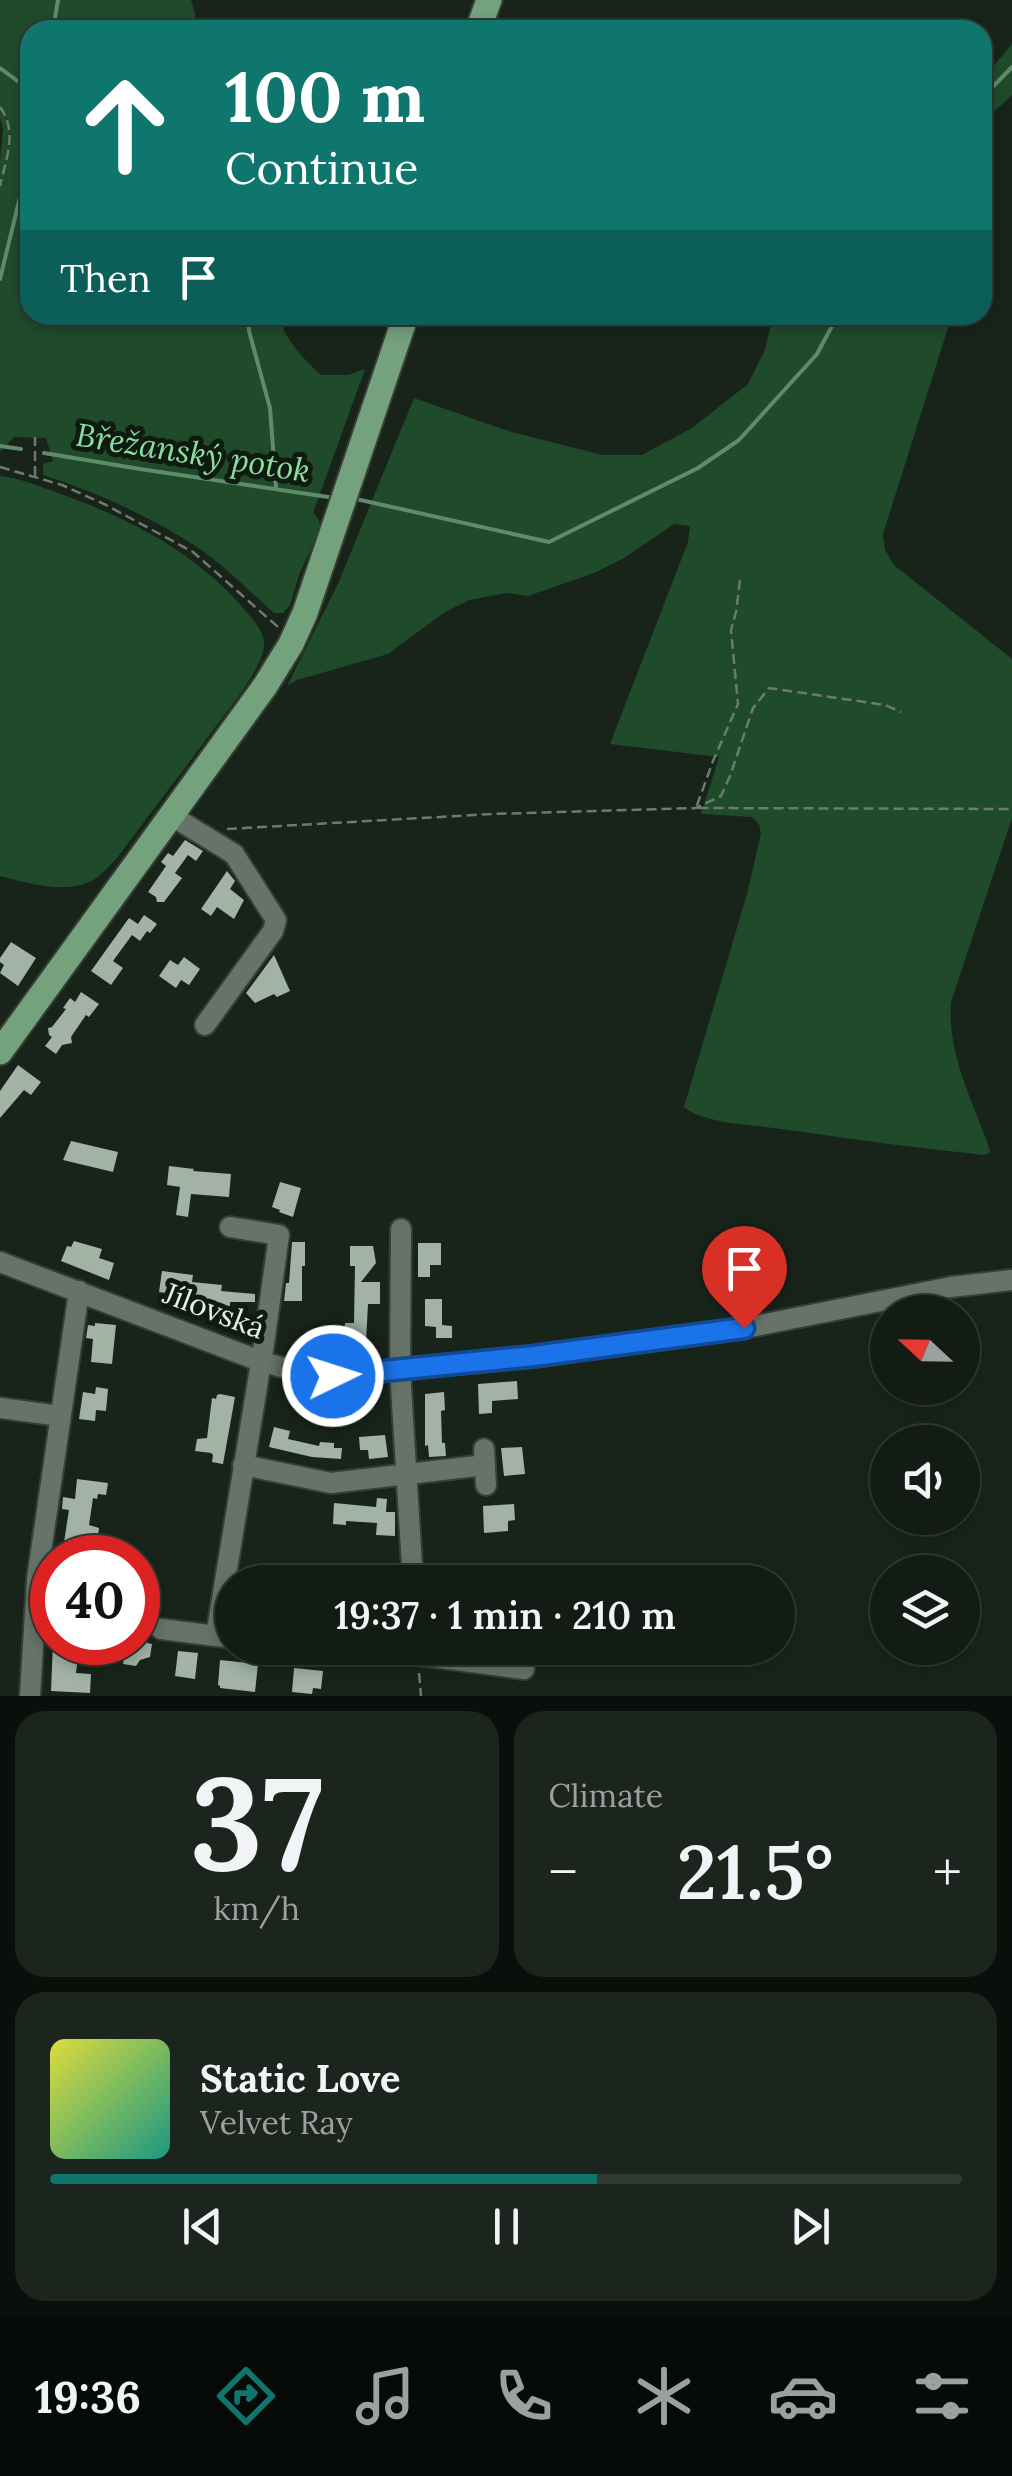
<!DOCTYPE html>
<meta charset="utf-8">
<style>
body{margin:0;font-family:Lora,serif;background:#1b241d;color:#f1f3f6;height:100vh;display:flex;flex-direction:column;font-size:38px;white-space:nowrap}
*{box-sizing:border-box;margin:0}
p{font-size:32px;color:#9ca1a0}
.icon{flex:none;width:55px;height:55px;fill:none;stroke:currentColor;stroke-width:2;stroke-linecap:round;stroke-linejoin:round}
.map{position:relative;height:1696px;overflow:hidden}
.side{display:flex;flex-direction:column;gap:15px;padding:15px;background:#0a0f0b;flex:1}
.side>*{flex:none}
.guide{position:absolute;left:20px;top:20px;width:972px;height:305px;border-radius:30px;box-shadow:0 5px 15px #0003,0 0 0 2px #313934;background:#0f766e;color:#fff;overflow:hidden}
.needle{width:65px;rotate:292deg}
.tools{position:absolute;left:870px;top:1295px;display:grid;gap:20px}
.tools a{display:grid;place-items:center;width:110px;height:110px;border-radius:50%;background:#121b14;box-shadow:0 5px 15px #0003,0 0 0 2px #313934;font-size:50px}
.speed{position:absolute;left:30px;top:1535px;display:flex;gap:20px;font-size:50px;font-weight:700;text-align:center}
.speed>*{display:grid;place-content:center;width:130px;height:130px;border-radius:50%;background:#121b14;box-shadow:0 5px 15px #0003,0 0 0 2px #313934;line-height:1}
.speed .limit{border:15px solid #d22;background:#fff;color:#111}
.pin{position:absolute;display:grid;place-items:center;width:85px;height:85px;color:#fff;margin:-102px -42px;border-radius:50% 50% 50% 0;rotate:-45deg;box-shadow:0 0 10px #0007}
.pin .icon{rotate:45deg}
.me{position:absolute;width:110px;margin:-55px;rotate:86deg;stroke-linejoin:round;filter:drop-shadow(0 0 8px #0008)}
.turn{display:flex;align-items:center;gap:35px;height:210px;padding:0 40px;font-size:45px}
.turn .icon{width:130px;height:130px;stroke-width:2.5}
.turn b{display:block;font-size:70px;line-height:85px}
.then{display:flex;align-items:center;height:95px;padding:0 40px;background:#0003;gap:20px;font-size:38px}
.big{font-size:75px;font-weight:600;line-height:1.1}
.side .card{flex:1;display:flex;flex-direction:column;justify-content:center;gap:15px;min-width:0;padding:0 35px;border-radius:30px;background:#1b241d}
.side .dial{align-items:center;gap:0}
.dial b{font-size:130px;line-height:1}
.song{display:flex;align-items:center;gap:30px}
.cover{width:120px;height:120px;border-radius:15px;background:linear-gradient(135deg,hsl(60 70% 55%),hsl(170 70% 35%))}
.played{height:10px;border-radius:5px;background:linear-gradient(90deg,#0f766e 60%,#313934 60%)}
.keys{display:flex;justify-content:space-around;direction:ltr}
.heat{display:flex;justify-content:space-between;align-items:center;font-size:55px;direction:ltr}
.side .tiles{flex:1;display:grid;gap:15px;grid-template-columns:1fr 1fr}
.card:last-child{grid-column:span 2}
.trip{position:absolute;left:215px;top:1565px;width:580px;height:100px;border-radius:50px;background:#121b14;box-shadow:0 5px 15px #0003,0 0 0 2px #313934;font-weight:600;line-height:100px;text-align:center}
.dock{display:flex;height:160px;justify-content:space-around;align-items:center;background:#070b08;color:#9ca1a0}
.dock .icon{width:70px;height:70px}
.dock .active{color:#0f766e}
.dock b{font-size:45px;color:#f1f3f6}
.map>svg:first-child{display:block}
.green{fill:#1f4b2b}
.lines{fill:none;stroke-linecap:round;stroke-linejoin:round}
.stream{stroke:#5f8b6b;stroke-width:4}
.building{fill:#a2b2a5}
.minor-casing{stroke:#363e36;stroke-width:24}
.major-casing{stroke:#363e36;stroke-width:29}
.path{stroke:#6f7970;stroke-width:2.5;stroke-dasharray:10 5;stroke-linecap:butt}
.minor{stroke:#657368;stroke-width:20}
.major{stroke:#73a27d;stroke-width:25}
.route-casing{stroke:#114b97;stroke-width:25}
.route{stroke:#1a73e8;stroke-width:18}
.labels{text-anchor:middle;stroke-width:10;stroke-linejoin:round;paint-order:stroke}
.street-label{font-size:30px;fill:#e5ede6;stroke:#0f1a11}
.water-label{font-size:32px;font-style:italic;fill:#8bdf9e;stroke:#0f1a11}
</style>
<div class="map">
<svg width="1012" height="1696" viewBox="0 0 1012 1696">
<rect width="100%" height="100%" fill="#18241a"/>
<path class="green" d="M0 0H191L195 14 193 30H30V315H279C284 340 304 359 321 375H348L365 369 313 513 319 520 320 531 300 572 290 605 283 613H274C249 591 224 565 197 547 150 516 96 492 43 475V464L53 461 46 438 14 437 0 452V160L3 130 0 118Z
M1012 44V95L983 122V79Z
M773 315H952L883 534 885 550 894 565 1012 659V818L951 1002C947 1052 971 1098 988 1144L990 1152 985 1155C917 1148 850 1139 782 1129 756 1125 704 1124 684 1107L747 894 761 834 759 824 752 817 701 814 719 757 610 744 688 542 690 526 674 524 624 558 594 573 528 596 506 593 469 600 445 612 388 654 297 680 287 686 338 584 414 398 508 431 602 455H642L692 428 748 384 765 350Z
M0 476C20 478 39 486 58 493 126 517 196 552 243 608 252 619 266 632 264 647 260 673 224 715 208 737 178 777 147 818 117 858 110 865 102 875 93 880 67 895 27 883 0 876Z"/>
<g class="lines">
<path class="stream" d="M53 30 58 0
M0 68 30 90
M982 98 1012 67
M0 279 30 156
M249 315V331L270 408 276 487
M0 446 21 449
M44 453 140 469 335 498
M356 499 549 542 698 468 739 440 817 354 838 315"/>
</g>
<path class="building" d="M185 840 203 851 196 861 188 855 175 873 182 878 164 902H157L156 897 148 892 166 866 161 862 168 853 173 856Z
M227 871 235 881 230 889 244 900 234 919 217 907 211 916 201 909Z
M144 915 157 924 150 933 147 931 140 941 132 935 113 961 123 968 111 985 91 971 129 918 138 924Z
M11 942 36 958 18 986 0 973 4 965 0 962V958Z
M274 955 290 991 277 997 274 994 255 1003 246 993Z
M184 957 200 969 189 985 181 980 176 988 159 976 170 960 178 965Z
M81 992 99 1004 89 1017 86 1015 75 1031 71 1037 72 1043 62 1045 56 1054 45 1046 52 1037 49 1035 48 1028 52 1027 66 1009 63 1008 70 998 75 1002Z
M18 1065 41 1082 31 1095 24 1090 0 1118V1091Z
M71 1141 118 1152 113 1172 63 1160Z
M169 1166 194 1169 193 1171 231 1174 229 1197 191 1194 188 1217 176 1215 180 1187 167 1185Z
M280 1182 301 1188 293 1217 279 1212 280 1210 272 1207Z
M74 1241 102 1249 99 1258 114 1263 109 1280 61 1261 67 1246 71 1247Z
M292 1242H305V1266H302V1301H284L286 1283H289Z
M418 1243H441V1265H430V1277H418Z
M350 1246H373L376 1263 361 1282H380V1304H368L366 1342 344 1341 345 1323H354L355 1266H350Z
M162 1271 193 1275 192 1282 222 1285 221 1291 255 1294V1302H230V1313L218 1311 204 1304 188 1301 174 1294 159 1292Z
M425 1299H442V1325L452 1326V1338H436V1327L425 1326Z
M95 1323 116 1325 112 1364 91 1362 93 1339 86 1338 88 1325 95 1326Z
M517 1381 518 1399 492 1401V1413L479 1414 478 1384Z
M96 1387 108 1389 106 1411 96 1410 95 1421 79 1419 83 1392 95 1394Z
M444 1392 445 1410 441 1411 442 1443H445L446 1456 429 1457 428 1445 425 1446V1394Z
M220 1394 235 1397 223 1464 212 1462 213 1455 211 1453 195 1451 197 1439 207 1438 212 1398 216 1399 217 1395Z
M274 1427 290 1431 288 1439 319 1446 320 1442 334 1443V1448H342L341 1459 312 1457 269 1447Z
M385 1435 388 1457 369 1459 368 1450H360L359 1437Z
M522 1447 525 1474 504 1476 501 1448Z
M77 1479 108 1483 106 1495 98 1494 97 1499 93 1498 89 1525 99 1528 97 1543 85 1541 84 1549 75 1548 74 1557 57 1555 58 1544 64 1542 69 1510 62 1509 63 1497 75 1499Z
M377 1498 387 1499 386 1512H395V1536L376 1535 377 1523 346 1521V1525L333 1524 334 1503 376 1507Z
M514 1504 515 1520 508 1521V1531L484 1533 483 1506Z
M138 1641 152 1644 150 1657 140 1660 136 1666 123 1664 127 1642Z
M53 1642H80L76 1673 91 1674 90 1693 51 1691Z
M178 1651 198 1653 195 1679 175 1676Z
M220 1660 258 1664 255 1692 220 1688V1686L218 1685Z
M294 1668 323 1671 321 1689 313 1688 312 1694 292 1692Z"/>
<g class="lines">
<g class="minor-casing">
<path id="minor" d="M172 816 234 854 276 920 273 931 205 1025
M401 1229 400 1370 413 1582
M0 1262 260 1361 295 1371 333 1376 534 1357 745 1328 951 1287 1012 1280
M0 1408 60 1416
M484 1449 486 1485
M243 1465 331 1483 485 1465
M161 1629 232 1638
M216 1636 264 1344 279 1235 230 1227
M334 1648 418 1655 524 1669
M30 1696 37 1579 79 1291"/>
</g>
<g class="major-casing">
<path id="major" d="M478 30 489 0
M0 1052 265 686 291 644 305 613 406 315"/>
</g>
<path class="path" d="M0 107C18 131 6 159 0 186
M0 467 62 485 106 505 193 552 278 627
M35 476V437
M740 580 736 612 731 630 738 704 713 761 696 808 1012 809
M227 829 492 814 696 808 721 796 730 776 753 708 769 688 885 705 901 712
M419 1673 421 1696"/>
<use href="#minor" class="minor"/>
<use href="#major" class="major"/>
</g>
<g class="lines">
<g class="route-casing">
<path id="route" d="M333 1376 534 1356 744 1328"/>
</g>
<use href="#route" class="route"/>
</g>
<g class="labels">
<g class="street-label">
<text transform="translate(214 1311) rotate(21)" y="10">Jílovská</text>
</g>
<g class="water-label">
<text transform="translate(193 453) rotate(9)" y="11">Břežanský potok</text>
</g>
</g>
</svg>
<div class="tools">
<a><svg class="needle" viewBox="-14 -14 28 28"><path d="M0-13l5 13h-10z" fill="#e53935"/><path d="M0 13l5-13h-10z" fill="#9ca1a0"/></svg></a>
<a><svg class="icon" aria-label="sound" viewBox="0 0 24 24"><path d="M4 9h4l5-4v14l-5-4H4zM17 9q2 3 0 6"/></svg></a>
<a><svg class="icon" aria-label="layers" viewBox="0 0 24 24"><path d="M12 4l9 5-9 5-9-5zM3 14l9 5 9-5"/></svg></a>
</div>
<div class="speed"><div class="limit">40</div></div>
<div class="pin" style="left:744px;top:1328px;background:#d93025"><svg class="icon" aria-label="arrive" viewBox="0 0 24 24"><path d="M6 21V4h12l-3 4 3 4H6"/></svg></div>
<svg class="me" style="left:333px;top:1376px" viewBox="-20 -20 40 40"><circle r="17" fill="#1a73e8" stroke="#fff" stroke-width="3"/><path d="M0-11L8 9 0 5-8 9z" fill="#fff"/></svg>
<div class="trip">19:37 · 1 min · 210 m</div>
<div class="guide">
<div class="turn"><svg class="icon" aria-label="ahead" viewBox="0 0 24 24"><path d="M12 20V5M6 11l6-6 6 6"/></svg><div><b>100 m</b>Continue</div></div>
<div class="then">Then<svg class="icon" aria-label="arrive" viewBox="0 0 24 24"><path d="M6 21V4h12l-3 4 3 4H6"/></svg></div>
</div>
</div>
<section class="side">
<div class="tiles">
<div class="card dial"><b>37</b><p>km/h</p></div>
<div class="card"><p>Climate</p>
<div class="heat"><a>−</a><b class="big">21.5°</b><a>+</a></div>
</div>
<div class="card">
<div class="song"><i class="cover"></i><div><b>Static Love</b><p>Velvet Ray</p></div></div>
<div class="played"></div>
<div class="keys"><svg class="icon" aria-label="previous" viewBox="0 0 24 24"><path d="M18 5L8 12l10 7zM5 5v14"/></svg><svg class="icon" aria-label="pause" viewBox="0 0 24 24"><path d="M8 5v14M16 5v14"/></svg><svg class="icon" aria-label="next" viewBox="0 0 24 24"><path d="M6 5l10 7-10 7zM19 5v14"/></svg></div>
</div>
</div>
</section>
<nav class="dock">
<b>19:36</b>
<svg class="icon active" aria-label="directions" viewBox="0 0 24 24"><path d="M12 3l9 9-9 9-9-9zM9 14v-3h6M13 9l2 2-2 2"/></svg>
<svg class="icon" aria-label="music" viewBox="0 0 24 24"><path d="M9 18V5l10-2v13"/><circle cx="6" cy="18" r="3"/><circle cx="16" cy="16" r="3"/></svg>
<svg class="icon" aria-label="phone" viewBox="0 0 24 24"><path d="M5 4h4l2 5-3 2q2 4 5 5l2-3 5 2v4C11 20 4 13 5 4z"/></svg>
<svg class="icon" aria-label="climate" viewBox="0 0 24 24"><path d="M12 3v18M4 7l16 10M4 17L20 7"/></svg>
<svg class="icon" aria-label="car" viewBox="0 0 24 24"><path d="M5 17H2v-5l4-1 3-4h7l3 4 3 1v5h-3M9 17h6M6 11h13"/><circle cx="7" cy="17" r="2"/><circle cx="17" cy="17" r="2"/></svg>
<svg class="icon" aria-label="filters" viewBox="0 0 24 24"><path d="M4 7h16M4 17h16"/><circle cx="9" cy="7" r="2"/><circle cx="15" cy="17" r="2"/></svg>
</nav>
